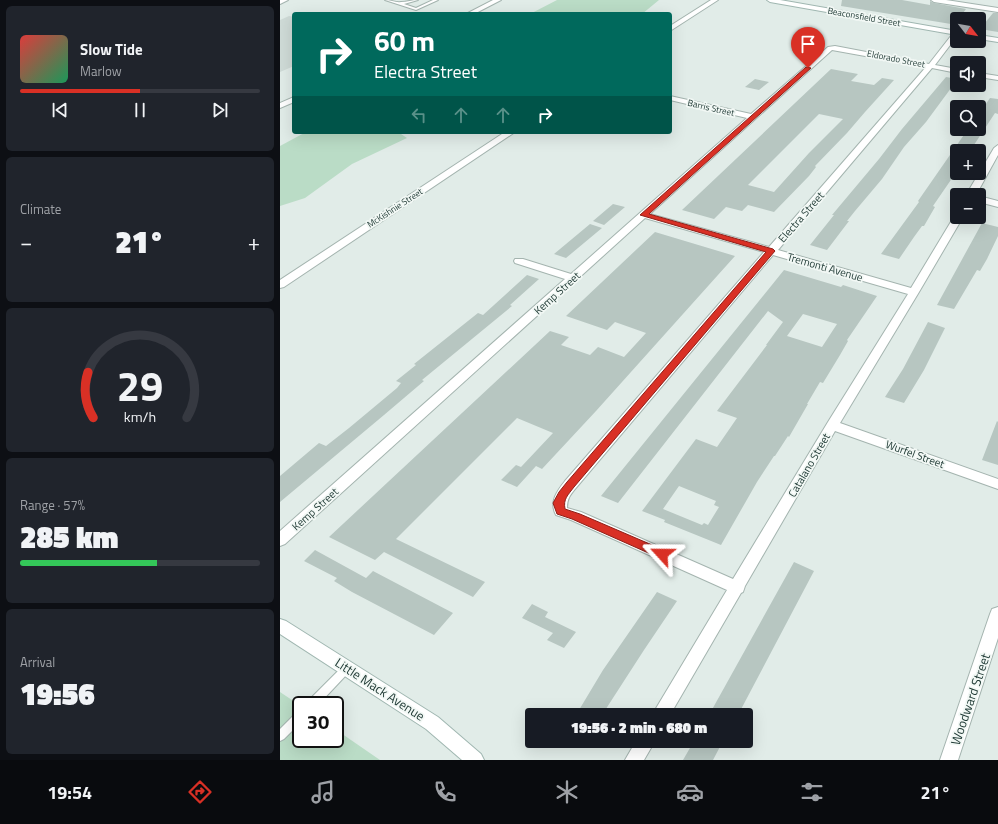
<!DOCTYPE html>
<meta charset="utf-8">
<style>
body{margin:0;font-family:"Titillium Web",sans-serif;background:#20242c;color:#f1f3f6;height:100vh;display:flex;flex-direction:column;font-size:15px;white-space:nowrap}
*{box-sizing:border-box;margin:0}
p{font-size:13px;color:#9ea1a6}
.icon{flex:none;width:22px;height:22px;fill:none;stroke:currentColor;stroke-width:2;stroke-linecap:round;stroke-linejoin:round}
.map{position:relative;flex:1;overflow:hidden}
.side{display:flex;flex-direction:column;gap:6px;padding:6px;background:#0d0f14;width:280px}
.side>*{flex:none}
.hud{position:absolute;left:12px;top:12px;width:380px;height:122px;border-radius:4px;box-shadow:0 4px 16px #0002;background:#00695c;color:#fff;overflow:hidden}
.needle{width:26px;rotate:121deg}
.fabs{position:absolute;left:670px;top:12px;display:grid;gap:8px}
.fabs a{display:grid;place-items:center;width:36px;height:36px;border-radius:4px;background:#171b24;box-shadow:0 4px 16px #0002;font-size:20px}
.speed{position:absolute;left:12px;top:696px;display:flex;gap:8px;font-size:20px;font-weight:700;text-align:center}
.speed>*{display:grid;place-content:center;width:52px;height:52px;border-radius:50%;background:#171b24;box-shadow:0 4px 16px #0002;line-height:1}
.speed .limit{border:2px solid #111;border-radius:6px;background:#fff;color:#111}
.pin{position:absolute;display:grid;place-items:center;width:34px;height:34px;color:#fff;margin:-41px -17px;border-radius:50% 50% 50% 0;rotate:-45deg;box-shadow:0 0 4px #0007}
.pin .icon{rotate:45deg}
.me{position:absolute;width:44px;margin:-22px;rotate:294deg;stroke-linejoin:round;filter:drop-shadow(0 0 3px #0008)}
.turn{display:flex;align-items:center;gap:14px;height:84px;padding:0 16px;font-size:18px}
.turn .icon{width:52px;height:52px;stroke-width:2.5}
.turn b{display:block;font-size:28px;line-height:34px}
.lanes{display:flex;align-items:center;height:38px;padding:0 16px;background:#0003;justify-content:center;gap:20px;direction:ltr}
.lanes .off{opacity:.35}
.big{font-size:30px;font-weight:800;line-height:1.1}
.side .widget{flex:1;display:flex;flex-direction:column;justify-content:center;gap:6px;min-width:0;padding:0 14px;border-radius:6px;background:#20242c}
.side .dial{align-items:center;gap:0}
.dial svg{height:104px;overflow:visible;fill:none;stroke:#363941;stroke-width:7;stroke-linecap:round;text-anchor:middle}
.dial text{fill:#f1f3f6;stroke:none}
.song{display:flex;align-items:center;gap:12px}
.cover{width:48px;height:48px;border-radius:6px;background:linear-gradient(135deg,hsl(0 70% 55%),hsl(150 70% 35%))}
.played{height:4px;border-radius:2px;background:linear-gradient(90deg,#d93025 50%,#363941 50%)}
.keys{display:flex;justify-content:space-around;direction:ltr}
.heat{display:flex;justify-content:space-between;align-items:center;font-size:22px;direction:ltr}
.charge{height:6px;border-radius:3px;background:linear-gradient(90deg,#34c759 57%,#363941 0)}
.trip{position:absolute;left:245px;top:708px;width:228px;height:40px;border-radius:4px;background:#171b24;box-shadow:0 4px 16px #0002;font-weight:800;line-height:40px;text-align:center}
.tab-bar{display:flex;height:64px;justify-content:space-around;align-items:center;background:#090b0e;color:#9ea1a6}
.tab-bar .icon{width:28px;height:28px}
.tab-bar .on{color:#d93025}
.tab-bar b{font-size:18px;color:#f1f3f6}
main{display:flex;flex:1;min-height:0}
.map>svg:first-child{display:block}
.built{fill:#cfdbd7}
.green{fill:#badcc6}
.building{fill:#b7c6c1;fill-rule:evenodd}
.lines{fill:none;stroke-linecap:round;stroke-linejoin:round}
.lane-casing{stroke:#a4b4af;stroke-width:2}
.street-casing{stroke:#a4b4af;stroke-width:2}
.secondary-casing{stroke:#a0b7b1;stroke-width:2}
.lane{fill:#fff;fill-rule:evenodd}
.street{fill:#fff;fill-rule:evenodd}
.secondary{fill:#fff;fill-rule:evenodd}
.route{fill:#d93025;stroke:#8d1f18}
.labels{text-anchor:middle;stroke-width:3.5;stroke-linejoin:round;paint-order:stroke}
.far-street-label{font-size:9px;fill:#223c37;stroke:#f2f8f5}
.street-label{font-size:11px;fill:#223c37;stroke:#f2f8f5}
.near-street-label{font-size:13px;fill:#223c37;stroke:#f2f8f5}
</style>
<main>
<section class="side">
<div class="widget">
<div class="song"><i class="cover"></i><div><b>Slow Tide</b><p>Marlow</p></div></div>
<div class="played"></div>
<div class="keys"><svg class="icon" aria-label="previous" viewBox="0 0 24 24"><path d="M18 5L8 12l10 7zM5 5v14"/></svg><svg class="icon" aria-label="pause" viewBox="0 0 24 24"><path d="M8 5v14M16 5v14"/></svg><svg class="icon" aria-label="next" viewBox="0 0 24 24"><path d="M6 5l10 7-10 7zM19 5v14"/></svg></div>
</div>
<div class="widget"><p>Climate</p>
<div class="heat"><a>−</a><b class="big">21°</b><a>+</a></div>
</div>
<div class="widget dial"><svg viewBox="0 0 100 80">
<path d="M14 69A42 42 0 1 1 86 69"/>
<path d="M14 69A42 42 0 0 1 10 34" stroke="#d93025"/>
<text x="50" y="56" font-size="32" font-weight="700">29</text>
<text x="50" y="72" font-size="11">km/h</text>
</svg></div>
<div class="widget"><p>Range · 57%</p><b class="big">285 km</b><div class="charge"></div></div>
<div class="widget"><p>Arrival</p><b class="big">19:56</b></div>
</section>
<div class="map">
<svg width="718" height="760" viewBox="0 0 718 760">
<rect width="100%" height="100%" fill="#e1ece8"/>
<path class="built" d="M9 16 14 17V66L0 72V20Z"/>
<path class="green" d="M277 0H379L362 14H250Z
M26 132H118L127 138 72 164 25 198 0 206V146Z
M0 692 21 706V739H55V729L100 760H0Z"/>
<path class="building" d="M562 0H622L650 5V1L654 3 686 9 683 13 677 12V25L561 6Z
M713 13H718V32L700 29Z
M551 69 578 74 571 81 594 85 602 78 614 80 585 112 567 133 535 166 536 167 529 176 494 212 468 205 462 211 446 207 434 219 402 210ZM539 114 563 119 529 153 494 192 468 185Z
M666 77 677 79V80L646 122 624 147 602 179 575 211 567 221H569L547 250 530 245 554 215H552L599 159 622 129Z
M475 79 489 82 479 90 465 87Z
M710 98 718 99V114L715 113 690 151H677V171L653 206 655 207 644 226H642L634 237 619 259 601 254 639 202 638 201 688 129H699V114Z
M333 204 345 207 324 225 313 221Z
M702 223 718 227V236L707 259 700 271 697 270 674 309 657 305Z
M310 224 322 228 286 258 274 254Z
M375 232 455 256 316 411 262 469 256 466 237 487 221 480 236 465 241 467 273 433 237 418 116 539 205 582 193 597 104 552 95 560 49 537 270 331 289 337 281 345 310 355 318 347 344 357 366 333 335 322 327 330 286 316Z
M504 270 561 287 563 285 597 296 567 340 568 341 560 355 543 383 540 382 527 404H528L509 437 508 436 495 456H494L477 482 441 545 384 522 385 520 362 511 416 439 437 447 457 418 437 411 487 345H486L503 322 488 311 338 503 321 496ZM523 314 557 324 542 347 507 336ZM399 486 436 501 434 505 439 507 428 525 424 523 422 525 383 509Z
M247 275 259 279 230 305 232 306 142 380 144 381 104 415 0 502V476L39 443 46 446 69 428 117 388 121 383 116 381 136 365 134 364 198 313 203 315Z
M648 322 665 328 644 370 624 403 605 397 623 369Z
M717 421 718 422V465L702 460Z
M35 550 86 578 93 571 173 613 154 635 72 592 54 581 57 578 24 561Z
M514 562 534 571 458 715H429Z
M377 592 397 601 364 650 322 715H296L323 670Z
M252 604 268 612 265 617 296 632 284 648 267 640 273 633 242 618Z
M414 741H443L433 760H403Z"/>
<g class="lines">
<g class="lane-casing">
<path id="lane" d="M105 0C111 0 116 3 121 2 127 2 132 0 138 0L124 4 136 8 153 0H158L136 10Z
M67 664 70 665 72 668 70 671 38 705H26L27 702 64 665Z
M21 710V722L4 739 0 741V729L17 712Z"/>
</g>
<g class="street-casing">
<path id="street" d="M0 0H8L0 4Z
M213 0H221L194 14H186Z
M431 0H438L390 31V26Z
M651 0H666L718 8V12L654 2Z
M677 31V36L655 65 677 69V73L652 68 498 250 631 288 675 215 677 214V217H683L639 292 560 423 718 479V489L555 431 465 586 463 592 461 593 390 715H372L447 590 291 520 276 515C269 502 277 491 285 481L484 252 365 218 5 544 0 546V531L285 279 235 263 234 261 235 259H243L291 274 467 118 390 100V96L471 114 548 47 555 46 649 64 674 32ZM552 50 646 67 489 247 370 214ZM493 255 628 294 548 422 453 579 301 512 287 508C287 499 290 495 295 489Z
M699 73 718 76V80L699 77Z
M14 97V102L0 108V103Z
M225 132H235L4 287 0 288V280Z
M718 145V155L696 195H686L714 148Z
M699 196 718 201V207L699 202Z
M718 607V638L678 760H660L710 614 712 609Z
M356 741H375L364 760H345Z"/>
</g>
<g class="secondary-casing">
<path id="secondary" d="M487 0H500L677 31V35L490 2Z
M699 35 718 38V42L699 39Z
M0 619 6 621 158 717 201 754 204 760H182L146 729 0 634Z"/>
</g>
<use href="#lane" class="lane"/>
<use href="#street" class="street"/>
<use href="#secondary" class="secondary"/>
</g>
<path class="route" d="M526 67 531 68 369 214 493 249 495 251 294 487C288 495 283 499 285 509L300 514 386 551 387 554 386 557 382 559 292 519 277 514 273 503 279 492 287 482 486 252 360 215Z"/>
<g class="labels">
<g class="far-street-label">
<text transform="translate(584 17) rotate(10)" y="3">Beaconsfield Street</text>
<text transform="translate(616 59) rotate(11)" y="3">Eldorado Street</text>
<text transform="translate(431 108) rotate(13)" y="3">Barris Street</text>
<text transform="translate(115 208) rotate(-33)" y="3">McKishnie Street</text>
</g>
<g class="street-label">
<text transform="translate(521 217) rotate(-49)" y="4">Electra Street</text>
<text transform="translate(545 267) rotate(16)" y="4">Tremonti Avenue</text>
<text transform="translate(277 293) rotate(-42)" y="4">Kemp Street</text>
<text transform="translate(635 454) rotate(20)" y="4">Wurfel Street</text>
<text transform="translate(529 465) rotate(-60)" y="4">Catalano Street</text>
<text transform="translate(35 509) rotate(-42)" y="4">Kemp Street</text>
</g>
<g class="near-street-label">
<text transform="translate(100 689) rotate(33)" y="5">Little Mack Avenue</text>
<text transform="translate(690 699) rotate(-71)" y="5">Woodward Street</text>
</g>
</g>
</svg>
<div class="fabs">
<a><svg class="needle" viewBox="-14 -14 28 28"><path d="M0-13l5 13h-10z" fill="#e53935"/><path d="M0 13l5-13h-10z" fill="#9ea1a6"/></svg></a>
<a><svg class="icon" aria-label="sound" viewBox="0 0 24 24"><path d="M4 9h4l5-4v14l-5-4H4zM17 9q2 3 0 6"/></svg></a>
<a><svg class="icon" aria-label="search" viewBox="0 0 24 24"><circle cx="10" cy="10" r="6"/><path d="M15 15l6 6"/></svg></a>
<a>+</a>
<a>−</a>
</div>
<div class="speed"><div class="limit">30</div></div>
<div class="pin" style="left:528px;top:68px;background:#d93025"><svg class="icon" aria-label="arrive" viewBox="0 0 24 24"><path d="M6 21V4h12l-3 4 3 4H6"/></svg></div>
<svg class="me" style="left:382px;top:554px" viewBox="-20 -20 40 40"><path d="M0-17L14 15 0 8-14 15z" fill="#d93025" stroke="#fff" stroke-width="4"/></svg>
<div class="trip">19:56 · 2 min · 680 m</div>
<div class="hud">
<div class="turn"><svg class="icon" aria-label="right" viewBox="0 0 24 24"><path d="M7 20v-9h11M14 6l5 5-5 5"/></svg><div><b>60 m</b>Electra Street</div></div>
<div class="lanes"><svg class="icon off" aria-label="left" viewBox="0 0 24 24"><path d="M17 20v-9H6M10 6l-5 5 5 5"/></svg><svg class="icon off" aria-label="ahead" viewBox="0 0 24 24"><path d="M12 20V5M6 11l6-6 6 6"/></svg><svg class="icon off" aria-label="ahead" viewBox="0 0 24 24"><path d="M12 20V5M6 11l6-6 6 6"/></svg><svg class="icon" aria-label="right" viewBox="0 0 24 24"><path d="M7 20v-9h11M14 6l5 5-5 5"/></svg></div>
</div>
</div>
</main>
<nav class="tab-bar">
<b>19:54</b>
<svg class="icon on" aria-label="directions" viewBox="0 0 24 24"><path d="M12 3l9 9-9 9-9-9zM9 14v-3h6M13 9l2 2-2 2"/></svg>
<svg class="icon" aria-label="music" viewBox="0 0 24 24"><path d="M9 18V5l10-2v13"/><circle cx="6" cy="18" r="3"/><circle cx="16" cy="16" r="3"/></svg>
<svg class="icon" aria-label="phone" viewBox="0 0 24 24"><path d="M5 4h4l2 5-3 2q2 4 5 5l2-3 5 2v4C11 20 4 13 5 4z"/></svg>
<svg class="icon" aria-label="climate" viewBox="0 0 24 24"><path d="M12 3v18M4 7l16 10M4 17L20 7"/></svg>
<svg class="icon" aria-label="car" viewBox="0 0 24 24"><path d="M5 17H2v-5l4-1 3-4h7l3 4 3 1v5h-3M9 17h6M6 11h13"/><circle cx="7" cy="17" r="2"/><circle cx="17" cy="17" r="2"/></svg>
<svg class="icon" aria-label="filters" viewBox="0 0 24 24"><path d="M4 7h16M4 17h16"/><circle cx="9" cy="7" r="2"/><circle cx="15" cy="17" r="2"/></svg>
<b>21°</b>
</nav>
